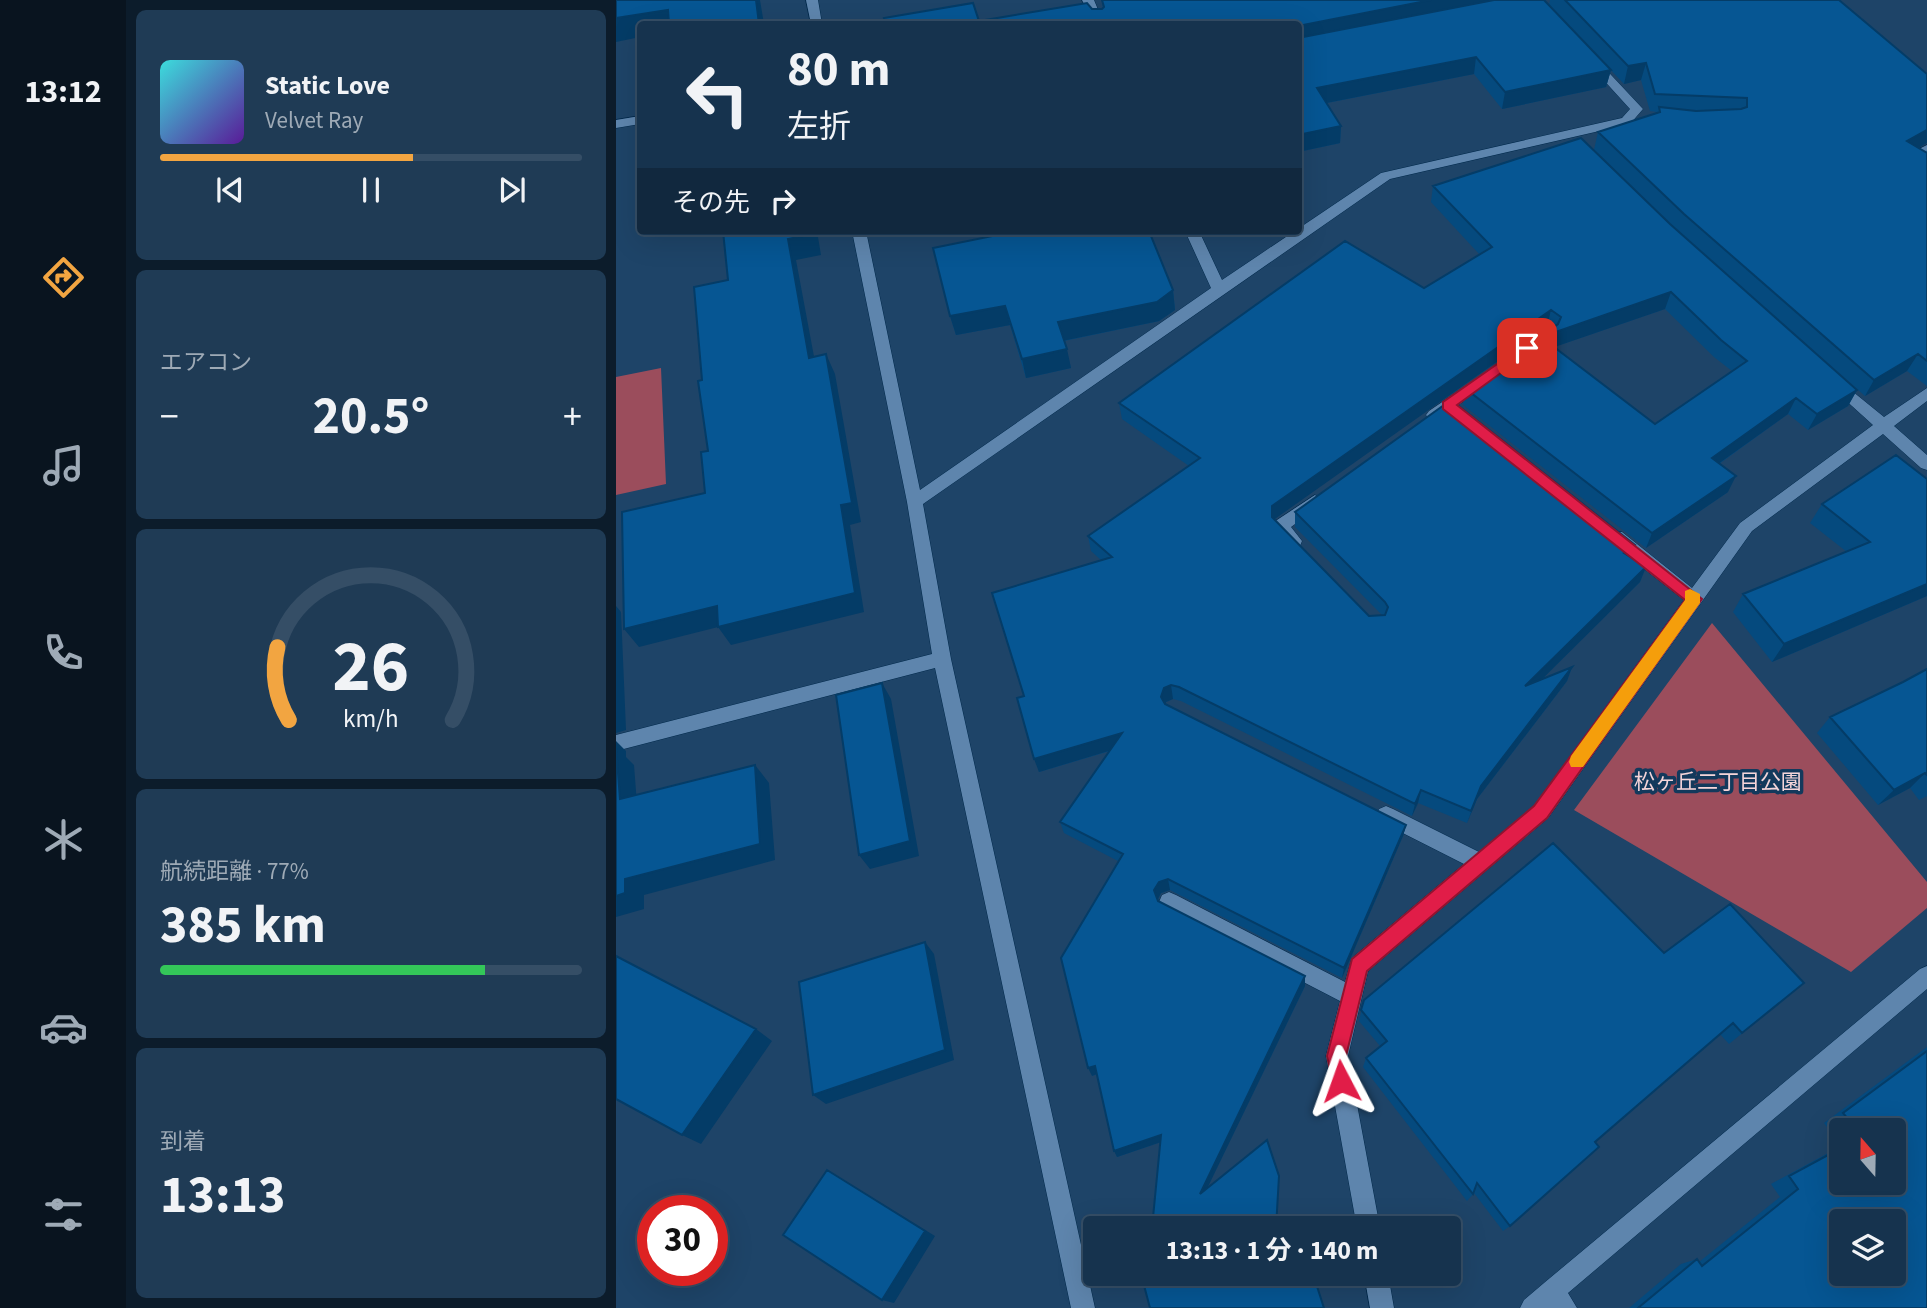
<!DOCTYPE html>
<html lang="ja">
<meta charset="utf-8">
<style>
body{margin:0;font-family:"Source Sans 3","Noto Sans JP",sans-serif;background:#1f3b55;color:#f1f3f6;height:100vh;display:flex;flex-direction:column;font-size:26px;white-space:nowrap}
*{box-sizing:border-box;margin:0}
p{font-size:23px;color:#9eaab6}
.icon{flex:none;width:38px;height:38px;fill:none;stroke:currentColor;stroke-width:2;stroke-linecap:round;stroke-linejoin:round}
.map{position:relative;flex:1;overflow:hidden}
.drawer{display:flex;flex-direction:column;gap:10px;padding:10px;background:#0c1c2b;width:490px}
.drawer>*{flex:none}
.guide{position:absolute;left:21px;top:21px;width:665px;height:214px;border-radius:7px;box-shadow:0 7px 28px #0002,0 0 0 2px #354e66;background:#16334e;color:#f1f3f6;overflow:hidden}
.needle{width:46px;rotate:340deg}
.buttons{position:absolute;left:1213px;top:1118px;display:grid;gap:14px}
.buttons a{display:grid;place-items:center;width:77px;height:77px;border-radius:7px;background:#16334e;box-shadow:0 7px 28px #0002,0 0 0 2px #354e66;font-size:35px}
.speed{position:absolute;left:21px;top:1195px;display:flex;gap:14px;font-size:35px;font-weight:700;text-align:center}
.speed>*{display:grid;place-content:center;width:91px;height:91px;border-radius:50%;background:#16334e;box-shadow:0 7px 28px #0002,0 0 0 2px #354e66;line-height:1}
.speed .limit{border:10px solid #d22;background:#fff;color:#111}
.pin{position:absolute;display:grid;place-items:center;width:60px;height:60px;color:#fff;margin:-30px;border-radius:14px;box-shadow:0 4px 10px #0006}
.me{position:absolute;width:77px;margin:-38px;rotate:356deg;stroke-linejoin:round;filter:drop-shadow(0 0 5px #0008)}
.turn{display:flex;align-items:center;gap:24px;height:147px;padding:0 35px;font-size:32px}
.turn .icon{width:91px;height:91px;stroke-width:2.5}
.turn b{display:block;font-size:49px;line-height:60px}
.then{display:flex;align-items:center;height:66px;padding:0 35px;background:#0003;gap:14px;font-size:26px}
.big{font-size:52px;font-weight:700;line-height:1.1}
.drawer .widget{flex:1;display:flex;flex-direction:column;justify-content:center;gap:10px;min-width:0;padding:0 24px;border-radius:10px;background:#1f3b55}
.drawer .dial{align-items:center;gap:0}
.dial svg{height:182px;overflow:visible;fill:none;stroke:#354e66;stroke-width:7;stroke-linecap:round;text-anchor:middle}
.dial text{fill:#f1f3f6;stroke:none}
.song{display:flex;align-items:center;gap:21px}
.cover{width:84px;height:84px;border-radius:10px;background:linear-gradient(135deg,hsl(180 70% 55%),hsl(270 70% 35%))}
.played{height:7px;border-radius:4px;background:linear-gradient(90deg,#f2a541 60%,#354e66 60%)}
.keys{display:flex;justify-content:space-around;direction:ltr}
.heat{display:flex;justify-content:space-between;align-items:center;font-size:38px;direction:ltr}
.charge{height:10px;border-radius:5px;background:linear-gradient(90deg,#34c759 77%,#354e66 0)}
.trip{position:absolute;left:467px;top:1216px;width:378px;height:70px;border-radius:7px;background:#16334e;box-shadow:0 7px 28px #0002,0 0 0 2px #354e66;font-weight:700;line-height:70px;text-align:center}
main{display:flex;flex:1;min-height:0}
.tabs{display:flex;flex-direction:column;width:126px;justify-content:space-around;align-items:center;background:#09141f;color:#9eaab6}
.tabs .icon{width:49px;height:49px}
.tabs .selected{color:#f2a541}
.tabs b{font-size:32px;color:#f1f3f6}
.map>svg:first-child{display:block}
.green{fill:#9b4d5c}
.lines{fill:none;stroke-linecap:round;stroke-linejoin:round}
.minor-casing{stroke:#01294b;stroke-width:1}
.minor{fill:#5e85ad;fill-rule:evenodd}
.wall{fill:#054a7e;fill-rule:evenodd}
.shaded-wall{fill:#043c67}
.building{fill:#065693;stroke:#043c67;stroke-width:2;fill-rule:evenodd}
.route{fill:#e11d48;stroke:#92132f;stroke-width:2}
.slow{fill:#f59e0b}
.labels{text-anchor:middle;stroke-width:7;stroke-linejoin:round;paint-order:stroke}
.park-label{font-size:21px;fill:#f5d5d9;stroke:#13395c}
</style>
<main>
<nav class="tabs">
<b>13:12</b>
<svg class="icon selected" aria-label="directions" viewBox="0 0 24 24"><path d="M12 3l9 9-9 9-9-9zM9 14v-3h6M13 9l2 2-2 2"/></svg>
<svg class="icon" aria-label="music" viewBox="0 0 24 24"><path d="M9 18V5l10-2v13"/><circle cx="6" cy="18" r="3"/><circle cx="16" cy="16" r="3"/></svg>
<svg class="icon" aria-label="phone" viewBox="0 0 24 24"><path d="M5 4h4l2 5-3 2q2 4 5 5l2-3 5 2v4C11 20 4 13 5 4z"/></svg>
<svg class="icon" aria-label="climate" viewBox="0 0 24 24"><path d="M12 3v18M4 7l16 10M4 17L20 7"/></svg>
<svg class="icon" aria-label="car" viewBox="0 0 24 24"><path d="M5 17H2v-5l4-1 3-4h7l3 4 3 1v5h-3M9 17h6M6 11h13"/><circle cx="7" cy="17" r="2"/><circle cx="17" cy="17" r="2"/></svg>
<svg class="icon" aria-label="filters" viewBox="0 0 24 24"><path d="M4 7h16M4 17h16"/><circle cx="9" cy="7" r="2"/><circle cx="15" cy="17" r="2"/></svg>
</nav>
<section class="drawer">
<div class="widget">
<div class="song"><i class="cover"></i><div><b>Static Love</b><p>Velvet Ray</p></div></div>
<div class="played"></div>
<div class="keys"><svg class="icon" aria-label="previous" viewBox="0 0 24 24"><path d="M18 5L8 12l10 7zM5 5v14"/></svg><svg class="icon" aria-label="pause" viewBox="0 0 24 24"><path d="M8 5v14M16 5v14"/></svg><svg class="icon" aria-label="next" viewBox="0 0 24 24"><path d="M6 5l10 7-10 7zM19 5v14"/></svg></div>
</div>
<div class="widget"><p>エアコン</p>
<div class="heat"><a>−</a><b class="big">20.5°</b><a>+</a></div>
</div>
<div class="widget dial"><svg viewBox="0 0 100 80">
<path d="M14 69A42 42 0 1 1 86 69"/>
<path d="M14 69A42 42 0 0 1 9 37" stroke="#f2a541"/>
<text x="50" y="56" font-size="32" font-weight="700">26</text>
<text x="50" y="72" font-size="11">km/h</text>
</svg></div>
<div class="widget"><p>航続距離 · 77%</p><b class="big">385 km</b><div class="charge"></div></div>
<div class="widget"><p>到着</p><b class="big">13:13</b></div>
</section>
<div class="map">
<svg width="1311" height="1308" viewBox="0 0 1311 1308">
<rect width="100%" height="100%" fill="#1e4468"/>
<path class="green" d="M45 368 50 484 0 495V377Z
M1096 623 1311 882V908L1235 972 958 810Z"/>
<g class="lines">
<g class="minor-casing">
<path id="minor" d="M190 0H202L206 24H195Z
M466 0H478L488 24H478Z
M974 61H982L1027 109 1014 124 774 179 307 504 335 659 479 1308H455L319 668 0 751V735L316 654 291 502 236 231H250L304 490 595 288 569 231H583L606 280 765 173 1006 118 1014 109 974 65Z
M24 116V124L0 128V120Z
M1311 145V154L1301 158 1311 165V174L1285 158Z
M869 373 876 378 874 382 823 419H813L810 415 813 411Z
M1220 378 1268 417 1311 388V401L1278 426 1311 455V470L1305 468 1267 434 1136 531 932 818 752 971 732 1056 764 1228H741L710 1056 724 1001 546 909 543 902 546 895 553 892 560 895 729 982 736 958 848 864 763 821 760 815 763 809 770 806 777 809 863 852 918 806 1068 600 994 542 992 537 994 532H1006L1076 588 1124 523 1257 425 1215 387 1213 383Z
M699 495 707 501 705 505 675 527 686 541 684 546H672L656 526 658 522Z
M1311 966V989L952 1293 961 1308H904L908 1300 928 1283 1304 969Z
M748 1274H772L778 1308H754Z"/>
</g>
<use href="#minor" class="minor"/>
</g>
<path class="wall" d="M486 0H928L995 70 990 87 886 109 858 74 711 103 725 126 724 143 682 152V24H270L268 18 357 3 363 21 471 3 476 9H486L487 8Z
M934 0H1223L1302 148 1310 153 1311 150V386L1291 371 1249 396 1062 231 978 150 982 132 1041 113V112L1034 111 1025 80 1008 84 933 5Z
M817 186 1054 224 1241 390 1232 406 1192 430 1172 414 1103 464 1112 492 1030 548 847 405 850 389 935 329 931 326 658 519 753 616 766 615 679 527V512L1019 545 1014 557 1030 567 1024 582 925 680 956 667 951 681 861 799 851 823 802 803 796 816 565 701 557 699 550 702 549 704 790 825 787 836 726 978 554 890 545 893 542 899V901L689 986 591 1188 663 1176 536 1228 545 1142 501 1157 481 1074 476 1076 502 861 448 833 444 822 494 751 423 772 408 696 485 560 475 551 472 536 573 466 506 419 503 403 808 288 864 255 815 202ZM1049 309 1098 357 1116 371 1039 424 938 347Z
M411 234 557 290 559 310 543 321 448 341 455 368 410 378 394 325 340 335 334 316Z
M1311 479V596L1156 662 1117 612 1127 594 1231 552 1194 523 1206 504Z
M1311 669V796L1303 800 1294 788 1262 805 1201 733 1214 717 1287 682Z
M1048 953 1188 983 1113 1044 1104 1034 979 1142 894 1226 887 1231 858 1193 851 1201 747 1067 750 1058 764 1046 743 1021 748 1000Z
M1311 1047V1308H1013L1065 1264 1081 1259 1083 1262 1164 1197 1155 1184 1225 1146V1183L1278 1130H1225V1145L1208 1123Z"/>
<path class="shaded-wall" d="M140 0H144L148 24H143Z
M815 0H900L682 43V26Z
M52 10 58 24H24V37L0 42V18Z
M860 57 858 74 700 105 701 88Z
M1030 63 1025 80 1008 84 1012 66Z
M995 70 990 87 886 109 889 92Z
M725 126 724 143 682 152V135Z
M1311 130V143L1283 159 1291 141Z
M196 231H201L205 255 180 260 202 378 193 358 172 239Z
M557 290 559 310 543 321 446 341 442 322Z
M1055 292 1049 309 921 353 925 337Z
M389 306 394 325 340 335 334 316Z
M935 310 931 326 656 521V506Z
M451 349 455 368 410 378 406 359Z
M210 354 219 374 245 522 234 525 248 612 115 645 102 627 225 505Z
M1302 354 1291 371 1249 396 1258 380Z
M1241 390 1232 406 1192 430 1201 414Z
M1180 398 1172 414 1088 474 1096 458Z
M1120 476 1112 492 1030 548 1036 533Z
M1019 545 1013 560 1008 553Z
M1030 567 1024 582 905 700 909 686Z
M1311 584V596L1156 662 1168 644Z
M0 606 5 612 10 730 0 733Z
M101 606 114 624 23 647 8 629Z
M956 667 951 681 861 799 851 823 865 786Z
M266 683 275 699 303 856 254 869 243 855Z
M555 685 557 699 550 702 547 710 545 697 548 688Z
M506 733 509 746 423 772 418 759Z
M0 741 10 751V757L18 765 22 817 4 799 0 756Z
M139 765 153 783 159 860 28 895V909L0 917V896L9 879Z
M1309 773 1294 788 1262 805 1278 790Z
M805 790 802 803 796 816 799 804Z
M790 825 787 836 726 978 728 968Z
M552 879 554 890 545 893 541 901 538 890 543 882Z
M309 942 318 954 338 1060 210 1104 197 1095Z
M689 976V986L586 1199 584 1194Z
M140 1029 156 1041 85 1144 66 1135Z
M479 1066 483 1073 476 1076 472 1068Z
M545 1135 548 1141 501 1157 498 1151Z
M211 1170 319 1236 278 1303 266 1300Z"/>
<path class="building" d="M0 0H140L143 24H53L52 10 0 18Z
M486 0H815L682 26V24H270L268 18 357 3 363 21 471 3 476 9H486L488 7Z
M878 0H928L995 70 889 92 860 57 701 88 725 126 682 135V38Z
M949 0H1223L1311 74V130L1291 141 1311 153V361L1302 354 1258 380 1068 214 982 132 1044 112 1043 107 1080 111 1125 109 1131 107V98L1039 94 1030 63 1012 66Z
M965 138 1054 224 1241 390 1201 414 1180 398 1096 458 1120 476 1036 533 850 389 942 324 945 317 935 310 656 506V517L753 616 769 615 772 607 769 602 679 512 835 400 1019 545 1008 553 1030 567 909 686 956 667 865 786 855 811 805 790 799 804 563 687 555 685 548 688 545 697 549 704 790 825 728 968 552 879 543 882 538 890 542 901 689 976 584 1194 651 1140 663 1176 660 1228H536L545 1135 498 1151 479 1066 472 1068 445 958 507 854 444 822 506 733 418 759 401 698 408 696 376 593 496 557 472 536 584 458 503 403 729 241 808 288 876 247 817 186ZM1055 292 1105 340 1131 361 1039 424 925 337Z
M107 231H196L197 234 172 239 193 358 210 354 236 503 225 505 239 593 102 627 101 606 8 629 6 512 89 493 85 452 92 451 82 381 86 380 78 287 112 280Z
M401 231H410L411 234 425 231H533L557 290 541 302 442 322 451 349 406 359 389 306 334 316 317 248Z
M1280 455 1311 479V584L1168 644 1127 594 1254 542 1206 504Z
M1311 669V775L1309 773 1278 790 1214 717 1287 682Z
M266 683 294 841 243 855 220 695Z
M0 747 4 799 139 765 144 844 9 879V893L0 896Z
M937 843 1048 953 1114 904 1188 983 1126 1033 1117 1023 979 1142 983 1147 894 1226 861 1183 857 1194 750 1058 771 1041 745 1010 748 1000Z
M309 942 329 1050 197 1095 183 982Z
M0 956 140 1029 66 1135 0 1099Z
M1311 1051V1308H1022L1081 1259 1086 1266 1182 1189 1173 1176 1225 1148V1183H1278V1130H1241L1227 1113ZM1225 1222H1278V1274H1225Z
M211 1170 309 1231 266 1300 167 1235Z
M525 1274H697L708 1308H534Z"/>
<path class="route" d="M911 343 915 345V351L841 405 1086 599 931 818 751 971 730 1056 735 1081 732 1088 725 1091 718 1088 711 1056 736 959 918 806 1069 600 827 409V402Z"/>
<path class="slow" d="M1074 589 1084 594V603L967 767H955L953 762 955 756 1069 600V591Z"/>
<g class="labels">
<g class="park-label">
<text x="1102" y="789">松ヶ丘二丁目公園</text>
</g>
</g>
</svg>
<div class="buttons">
<a><svg class="needle" viewBox="-14 -14 28 28"><path d="M0-13l5 13h-10z" fill="#e53935"/><path d="M0 13l5-13h-10z" fill="#9eaab6"/></svg></a>
<a><svg class="icon" aria-label="layers" viewBox="0 0 24 24"><path d="M12 4l9 5-9 5-9-5zM3 14l9 5 9-5"/></svg></a>
</div>
<div class="speed"><div class="limit">30</div></div>
<div class="pin" style="left:911px;top:348px;background:#d93025"><svg class="icon" aria-label="arrive" viewBox="0 0 24 24"><path d="M6 21V4h12l-3 4 3 4H6"/></svg></div>
<svg class="me" style="left:725px;top:1081px" viewBox="-20 -20 40 40"><path d="M0-17L14 15 0 8-14 15z" fill="#e11d48" stroke="#fff" stroke-width="4"/></svg>
<div class="trip">13:13 · 1 分 · 140 m</div>
<div class="guide">
<div class="turn"><svg class="icon" aria-label="left" viewBox="0 0 24 24"><path d="M17 20v-9H6M10 6l-5 5 5 5"/></svg><div><b>80 m</b>左折</div></div>
<div class="then">その先<svg class="icon" aria-label="right" viewBox="0 0 24 24"><path d="M7 20v-9h11M14 6l5 5-5 5"/></svg></div>
</div>
</div>
</main>
